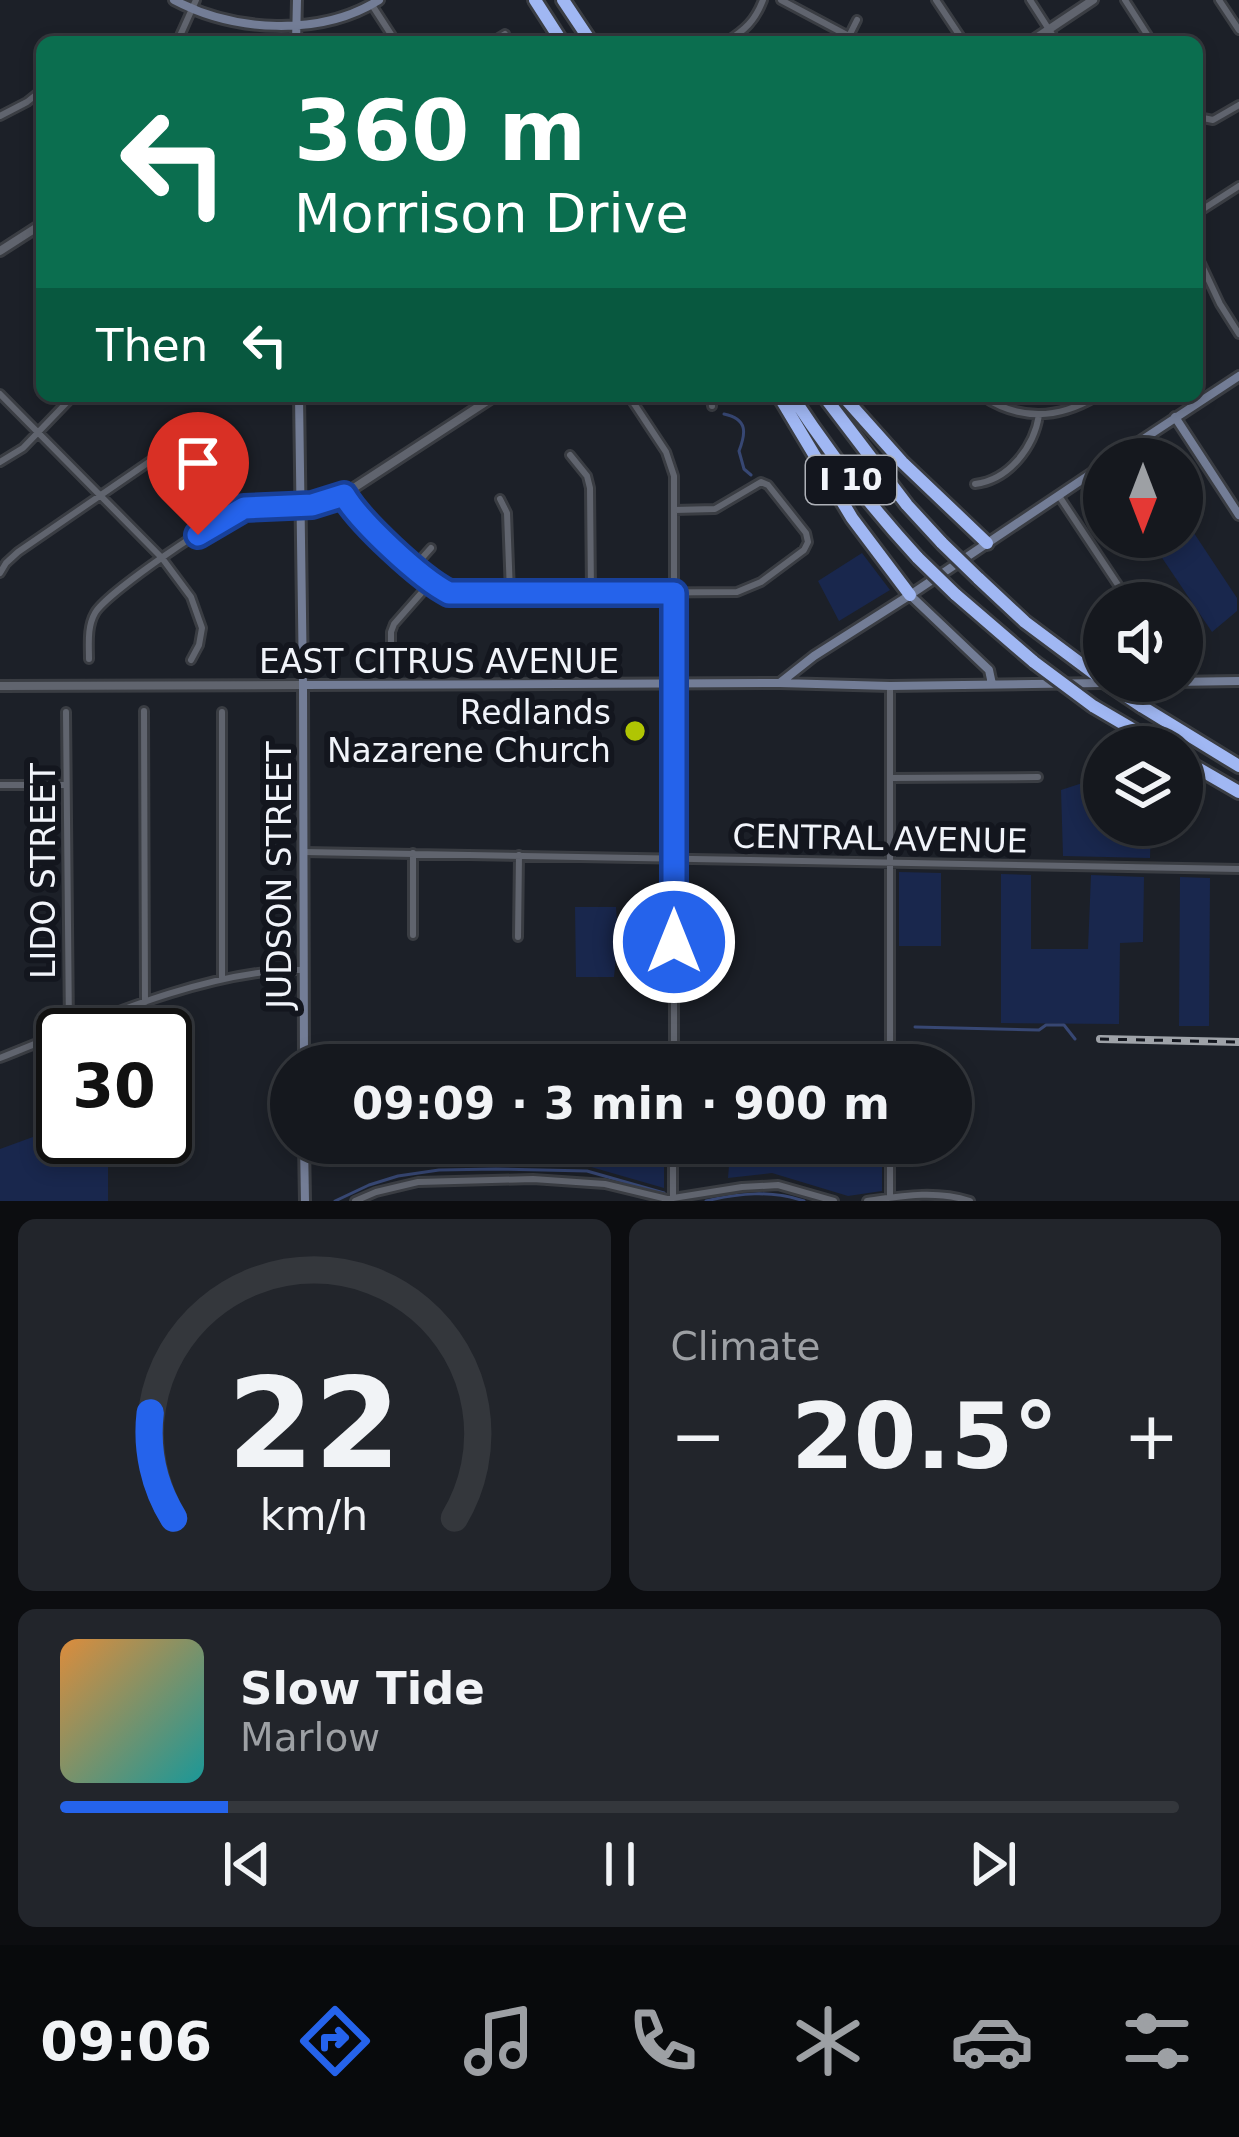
<!DOCTYPE html>
<meta charset="utf-8">
<style>
body{margin:0;font-family:"DejaVu Sans",sans-serif;background:#22252b;color:#f1f3f6;height:100vh;display:flex;flex-direction:column;font-size:45px;white-space:nowrap}
*{box-sizing:border-box;margin:0}
p{font-size:39px;color:#9da0a4}
.icon{flex:none;width:66px;height:66px;fill:none;stroke:currentColor;stroke-width:2;stroke-linecap:round;stroke-linejoin:round}
.map{position:relative;height:1201px;overflow:hidden}
.sheet{display:flex;flex-direction:column;gap:18px;padding:18px;background:#0c0d10;flex:1}
.sheet>*{flex:none}
.banner{position:absolute;left:36px;top:36px;width:1167px;height:366px;border-radius:18px;box-shadow:0 6px 18px #0003,0 0 0 3px #34373c;background:#0b6e4f;color:#fff;overflow:hidden}
.needle{width:78px;rotate:180deg}
.controls{position:absolute;left:1083px;top:438px;display:grid;gap:24px}
.controls a{display:grid;place-items:center;width:120px;height:120px;border-radius:50%;background:#15181e;box-shadow:0 6px 18px #0003,0 0 0 3px #34373c;font-size:60px}
.speed{position:absolute;left:36px;top:1008px;display:flex;gap:24px;font-size:60px;font-weight:700;text-align:center}
.speed>*{display:grid;place-content:center;width:156px;height:156px;border-radius:50%;background:#15181e;box-shadow:0 6px 18px #0003,0 0 0 3px #34373c;line-height:1}
.speed .limit{border:6px solid #111;border-radius:18px;background:#fff;color:#111}
.pin{position:absolute;display:grid;place-items:center;width:102px;height:102px;color:#fff;margin:-123px -51px;border-radius:50% 50% 50% 0;rotate:-45deg;box-shadow:0 0 12px #0007}
.pin .icon{rotate:45deg}
.me{position:absolute;width:132px;margin:-66px;rotate:0deg;stroke-linejoin:round;filter:drop-shadow(0 0 9px #0008)}
.turn{display:flex;align-items:center;gap:42px;height:252px;padding:0 60px;font-size:54px}
.turn .icon{width:156px;height:156px;stroke-width:2.5}
.turn b{display:block;font-size:84px;line-height:102px}
.then{display:flex;align-items:center;height:114px;padding:0 60px;background:#0003;gap:24px;font-size:45px}
.big{font-size:90px;font-weight:700;line-height:1.1}
.sheet .tile{flex:1;display:flex;flex-direction:column;justify-content:center;gap:18px;min-width:0;padding:0 42px;border-radius:18px;background:#22252b}
.sheet .dial{align-items:center;gap:0}
.dial svg{height:312px;overflow:visible;fill:none;stroke:#34373c;stroke-width:7;stroke-linecap:round;text-anchor:middle}
.dial text{fill:#f1f3f6;stroke:none}
.song{display:flex;align-items:center;gap:36px}
.cover{width:144px;height:144px;border-radius:18px;background:linear-gradient(135deg,hsl(30 70% 55%),hsl(180 70% 35%))}
.played{height:12px;border-radius:6px;background:linear-gradient(90deg,#2563eb 15%,#34373c 15%)}
.keys{display:flex;justify-content:space-around;direction:ltr}
.heat{display:flex;justify-content:space-between;align-items:center;font-size:66px;direction:ltr}
.sheet .tiles{flex:1;display:grid;gap:18px;grid-template-columns:1fr 1fr}
.tile:last-child{grid-column:span 2}
.trip{position:absolute;left:270px;top:1044px;width:702px;height:120px;border-radius:60px;background:#15181e;box-shadow:0 6px 18px #0003,0 0 0 3px #34373c;font-weight:700;line-height:120px;text-align:center}
.dock{display:flex;height:192px;justify-content:space-around;align-items:center;background:#080a0c;color:#9da0a4}
.dock .icon{width:84px;height:84px}
.dock .selected{color:#2563eb}
.dock b{font-size:54px;color:#f1f3f6}
.map>svg:first-child{display:block}
.green{fill:#19274d}
.lines{fill:none;stroke-linecap:round;stroke-linejoin:round}
.stream{stroke:#374773;stroke-width:3}
.minor-casing{stroke:#3a3d43;stroke-width:12}
.tertiary-casing{stroke:#3a3d43;stroke-width:14}
.secondary-casing{stroke:#3a3d43;stroke-width:14}
.motorway-casing{stroke:#3a3d43;stroke-width:18}
.minor{stroke:#60646e;stroke-width:6}
.tertiary{stroke:#60646e;stroke-width:8}
.secondary{stroke:#737d96;stroke-width:8}
.motorway{stroke:#a0b7f3;stroke-width:12}
.rail-casing{stroke:#9ea2a8;stroke-width:8}
.rail{stroke:#13161e;stroke-width:3;stroke-dasharray:9;stroke-linecap:butt}
.motorway-bridge-casing{stroke:#3a3d43;stroke-width:18;stroke-linecap:butt}
.motorway-bridge{stroke:#a0b7f3;stroke-width:12}
.route-casing{stroke:#184099;stroke-width:30}
.route{stroke:#2563eb;stroke-width:21}
.poi-dot{fill:#b0c503;stroke:#13161e;stroke-width:4.5}
.labels{text-anchor:middle;stroke-width:12;stroke-linejoin:round;paint-order:stroke}
.shield{fill:#13161e;stroke:#aeb1b8;stroke-width:3}
.shield-label{font-size:30px;font-weight:bold;fill:#f1f4fa}
.street-label{font-size:33px;fill:#f1f4fa;stroke:#13161e}
.poi-label{font-size:33px;fill:#f1f4fa;stroke:#13161e;text-anchor:end}
</style>
<div class="map">
<svg width="1239" height="1201" viewBox="0 0 1239 1201">
<rect width="100%" height="100%" fill="#1c2028"/>
<path class="green" d="M1182 515 1237 598V611L1212 632 1148 537H1182Z
M862 553 890 590 839 621 818 581Z
M1104 776V825H1151L1150 858 1063 856 1061 790Z
M899 872 941 873V946H899Z
M1001 874 1031 875V949H1088L1091 875 1144 877 1143 942 1120 943 1119 1024 1001 1023Z
M1180 877 1210 878 1209 1026H1179Z
M575 907H616L617 922 667 923 668 958 616 956 614 977H576Z
M574 1044 659 1046V1065H574Z
M63 1126V1137H108V1201H0V1149Z
M574 1143H664V1188L591 1167H574Z
M716 1143H882V1191L848 1196 772 1173 728 1178 730 1153Z"/>
<g class="lines">
<path class="stream" d="M724 414C748 419 746 433 739 451L744 469 751 475
M915 1027 1039 1030 1046 1025H1064L1075 1039
M335 1201 369 1185 398 1176 439 1170 496 1169 587 1171 664 1193
M706 1201C739 1193 771 1190 804 1201"/>
<g class="minor-casing">
<path id="minor" d="M781 0 860 42
M936 0 964 42
M1030 0 1057 42
M1125 0 1152 42
M1219 0 1239 30
M372 5 396 42
M179 38 196 0
M492 42 505 34
M726 42C745 30 755 21 763 0
M846 42 857 20
M1197 112 1203 118 1213 120 1239 105
M0 116 27 102 42 90
M1197 213 1239 186
M1197 255 1220 304 1239 334
M0 394 162 558 191 597 202 628 199 645 191 660
M629 396 666 452 674 476V1065
M711 396 712 406
M982 396C1020 421 1059 419 1097 396
M328 398 333 396
M570 455 587 476 590 488 591 593
M0 462 23 448 73 396
M975 484C1009 480 1034 447 1039 415
M343 495C361 523 424 584 455 594L737 592 761 582 804 550 808 542 806 533 768 485 761 482 715 509 674 510
M1059 496 1130 603
M500 499 507 513 510 593
M414 567 431 548
M0 573 6 563 18 552 165 451
M391 656V632L394 624 431 582
M89 659C89 644 87 627 95 613 106 593 223 513 246 507 263 502 284 505 302 505
M144 711 145 1002
M66 712 69 1030
M891 778 1038 777
M0 785H66
M304 852 1239 869
M413 935V853
M518 937 519 855
M222 978V712
M0 1058C88 1023 209 968 303 970
M890 1065V686
M890 1143V1196
M673 1199V1143
M355 1201 376 1192 418 1182 533 1179 605 1184 667 1199 742 1187 778 1185 834 1201
M867 1201C902 1196 935 1190 970 1201"/>
</g>
<g class="tertiary-casing">
<path id="tertiary" d="M1030 42 1093 0
M0 251 42 224
M302 505 323 503 343 495 495 396
M0 686 303 685"/>
</g>
<g class="secondary-casing">
<path id="secondary" d="M174 0C234 32 320 37 379 0
M296 42 297 0
M299 396 303 685 304 1065
M1175 417 1239 515
M1113 459 1239 376
M910 595 989 670 992 684
M781 682 814 656 910 595 1104 465
M303 685 780 683 890 686 1239 681
M304 1143 305 1201"/>
</g>
<g class="motorway-casing">
<path id="motorway" d="M535 0 562 42
M563 0 591 42
M779 396 852 518 910 595
M792 396C830 454 871 507 918 558
M824 396 907 505 942 543
M843 396 902 462 987 543
M978 578 1025 622 1104 681
M955 594 1034 662
M1093 706 1163 747
M1141 706 1239 766
M1182 759 1239 792"/>
</g>
<use href="#minor" class="minor"/>
<use href="#tertiary" class="tertiary"/>
<use href="#secondary" class="secondary"/>
<use href="#motorway" class="motorway"/>
<g class="rail-casing">
<path id="rail" d="M1100 1039 1239 1042"/>
</g>
<use href="#rail" class="rail"/>
<g class="motorway-bridge-casing">
<path id="motorway-bridge" d="M942 543 978 578
M918 558 955 594
M1034 662 1093 706
M1104 681 1141 706"/>
</g>
<use href="#motorway-bridge" class="motorway-bridge"/>
</g>
<g class="lines">
<g class="route-casing">
<path id="route" d="M198 535 244 508 312 505 344 495C360 522 421 579 449 593H674V942"/>
</g>
<use href="#route" class="route"/>
</g>
<circle class="poi-dot" cx="635" cy="731" r="12"/>
<g class="labels">
<rect class="shield" x="806" y="456" width="90" height="48" rx="9"/>
<g class="shield-label">
<text x="851" y="490">I 10</text>
</g>
<g class="street-label">
<text x="439" y="673">EAST CITRUS AVENUE</text>
<text transform="translate(880 838) rotate(1)" y="12">CENTRAL AVENUE</text>
<text transform="translate(43 871) rotate(-90)" y="12">LIDO STREET</text>
<text transform="translate(279 875) rotate(-90)" y="12">JUDSON STREET</text>
</g>
<g class="poi-label">
<text x="611" y="724">Redlands<tspan x="611" dy="38">Nazarene Church</tspan></text>
</g>
</g>
</svg>
<div class="controls">
<a><svg class="needle" viewBox="-14 -14 28 28"><path d="M0-13l5 13h-10z" fill="#e53935"/><path d="M0 13l5-13h-10z" fill="#9da0a4"/></svg></a>
<a><svg class="icon" aria-label="sound" viewBox="0 0 24 24"><path d="M4 9h4l5-4v14l-5-4H4zM17 9q2 3 0 6"/></svg></a>
<a><svg class="icon" aria-label="layers" viewBox="0 0 24 24"><path d="M12 4l9 5-9 5-9-5zM3 14l9 5 9-5"/></svg></a>
</div>
<div class="speed"><div class="limit">30</div></div>
<div class="pin" style="left:198px;top:535px;background:#d93025"><svg class="icon" aria-label="arrive" viewBox="0 0 24 24"><path d="M6 21V4h12l-3 4 3 4H6"/></svg></div>
<svg class="me" style="left:674px;top:942px" viewBox="-20 -20 40 40"><circle r="17" fill="#2563eb" stroke="#fff" stroke-width="3"/><path d="M0-11L8 9 0 5-8 9z" fill="#fff"/></svg>
<div class="trip">09:09 · 3 min · 900 m</div>
<div class="banner">
<div class="turn"><svg class="icon" aria-label="left" viewBox="0 0 24 24"><path d="M17 20v-9H6M10 6l-5 5 5 5"/></svg><div><b>360 m</b>Morrison Drive</div></div>
<div class="then">Then<svg class="icon" aria-label="left" viewBox="0 0 24 24"><path d="M17 20v-9H6M10 6l-5 5 5 5"/></svg></div>
</div>
</div>
<section class="sheet">
<div class="tiles">
<div class="tile dial"><svg viewBox="0 0 100 80">
<path d="M14 69A42 42 0 1 1 86 69"/>
<path d="M14 69A42 42 0 0 1 8 42" stroke="#2563eb"/>
<text x="50" y="56" font-size="32" font-weight="700">22</text>
<text x="50" y="72" font-size="11">km/h</text>
</svg></div>
<div class="tile"><p>Climate</p>
<div class="heat"><a>−</a><b class="big">20.5°</b><a>+</a></div>
</div>
<div class="tile">
<div class="song"><i class="cover"></i><div><b>Slow Tide</b><p>Marlow</p></div></div>
<div class="played"></div>
<div class="keys"><svg class="icon" aria-label="previous" viewBox="0 0 24 24"><path d="M18 5L8 12l10 7zM5 5v14"/></svg><svg class="icon" aria-label="pause" viewBox="0 0 24 24"><path d="M8 5v14M16 5v14"/></svg><svg class="icon" aria-label="next" viewBox="0 0 24 24"><path d="M6 5l10 7-10 7zM19 5v14"/></svg></div>
</div>
</div>
</section>
<nav class="dock">
<b>09:06</b>
<svg class="icon selected" aria-label="directions" viewBox="0 0 24 24"><path d="M12 3l9 9-9 9-9-9zM9 14v-3h6M13 9l2 2-2 2"/></svg>
<svg class="icon" aria-label="music" viewBox="0 0 24 24"><path d="M9 18V5l10-2v13"/><circle cx="6" cy="18" r="3"/><circle cx="16" cy="16" r="3"/></svg>
<svg class="icon" aria-label="phone" viewBox="0 0 24 24"><path d="M5 4h4l2 5-3 2q2 4 5 5l2-3 5 2v4C11 20 4 13 5 4z"/></svg>
<svg class="icon" aria-label="climate" viewBox="0 0 24 24"><path d="M12 3v18M4 7l16 10M4 17L20 7"/></svg>
<svg class="icon" aria-label="car" viewBox="0 0 24 24"><path d="M5 17H2v-5l4-1 3-4h7l3 4 3 1v5h-3M9 17h6M6 11h13"/><circle cx="7" cy="17" r="2"/><circle cx="17" cy="17" r="2"/></svg>
<svg class="icon" aria-label="filters" viewBox="0 0 24 24"><path d="M4 7h16M4 17h16"/><circle cx="9" cy="7" r="2"/><circle cx="15" cy="17" r="2"/></svg>
</nav>
